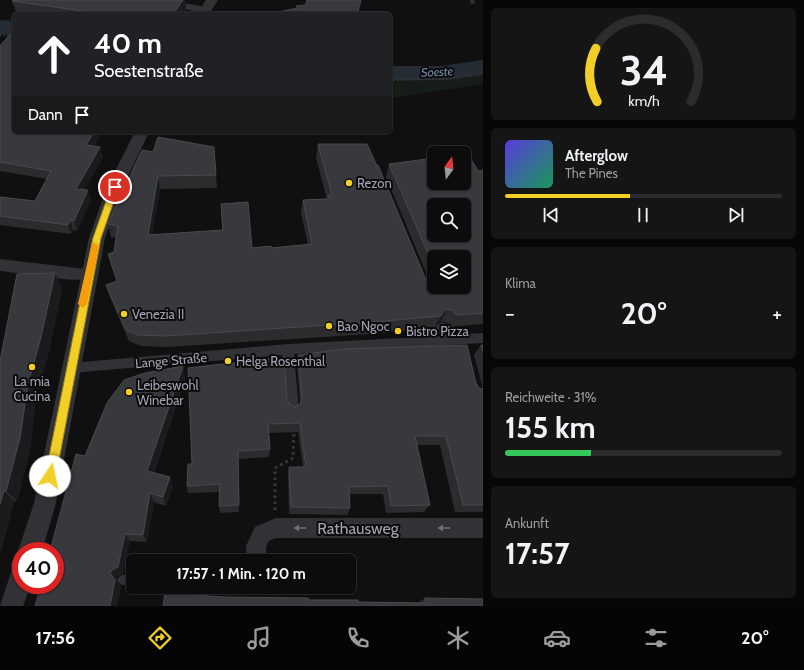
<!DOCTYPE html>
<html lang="de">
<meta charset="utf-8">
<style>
body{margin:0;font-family:Cabin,sans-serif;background:#151516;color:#f1f3f6;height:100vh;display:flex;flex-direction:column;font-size:15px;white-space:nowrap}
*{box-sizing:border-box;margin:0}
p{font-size:13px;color:#9a9b9d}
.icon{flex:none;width:22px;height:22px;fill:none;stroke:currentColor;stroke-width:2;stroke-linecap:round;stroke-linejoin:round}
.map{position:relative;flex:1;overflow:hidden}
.drawer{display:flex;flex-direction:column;gap:8px;padding:8px;background:#070707;width:321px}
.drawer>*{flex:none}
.top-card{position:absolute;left:12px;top:12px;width:380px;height:122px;border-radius:6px;box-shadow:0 1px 3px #0004,0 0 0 1px #2c2c2e;background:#202124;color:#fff;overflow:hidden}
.needle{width:26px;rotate:15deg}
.buttons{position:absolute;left:427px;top:146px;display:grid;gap:8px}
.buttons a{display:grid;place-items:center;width:44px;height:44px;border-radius:6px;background:#0c0c0d;box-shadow:0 1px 3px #0004,0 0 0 1px #2c2c2e;font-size:20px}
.speed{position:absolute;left:12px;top:542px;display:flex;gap:8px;font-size:20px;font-weight:700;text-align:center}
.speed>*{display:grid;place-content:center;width:52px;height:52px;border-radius:50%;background:#0c0c0d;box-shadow:0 1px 3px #0004,0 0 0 1px #2c2c2e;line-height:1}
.speed .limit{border:6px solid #d22;background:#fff;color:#111}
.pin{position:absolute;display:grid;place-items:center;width:34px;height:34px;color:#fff;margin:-17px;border:2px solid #fff;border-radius:50%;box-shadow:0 1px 4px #0007}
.me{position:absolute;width:44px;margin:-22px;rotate:11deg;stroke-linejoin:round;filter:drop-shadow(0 0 3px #0008)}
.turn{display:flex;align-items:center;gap:14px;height:84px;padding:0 16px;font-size:18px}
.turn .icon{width:52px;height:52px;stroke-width:2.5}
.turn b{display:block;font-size:28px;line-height:34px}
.then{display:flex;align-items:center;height:38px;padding:0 16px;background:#0003;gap:8px;font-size:15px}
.big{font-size:30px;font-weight:800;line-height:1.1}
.drawer .tile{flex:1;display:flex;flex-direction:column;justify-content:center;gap:6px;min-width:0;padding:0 14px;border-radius:6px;background:#151516}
.drawer .dial{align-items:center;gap:0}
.dial svg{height:104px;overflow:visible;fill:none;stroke:#2c2c2e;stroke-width:7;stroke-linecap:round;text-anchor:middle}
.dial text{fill:#f1f3f6;stroke:none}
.song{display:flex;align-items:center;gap:12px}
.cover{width:48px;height:48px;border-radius:6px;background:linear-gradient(135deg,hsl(250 70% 55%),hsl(150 70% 35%))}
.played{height:4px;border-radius:2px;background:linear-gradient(90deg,#f2cf27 45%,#2c2c2e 45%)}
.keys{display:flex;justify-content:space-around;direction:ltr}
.heat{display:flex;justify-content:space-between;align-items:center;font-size:22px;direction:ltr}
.charge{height:6px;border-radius:3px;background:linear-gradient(90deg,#34c759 31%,#2c2c2e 0)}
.trip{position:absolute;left:126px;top:554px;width:230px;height:40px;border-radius:6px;background:#0c0c0d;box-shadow:0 1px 3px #0004,0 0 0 1px #2c2c2e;font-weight:800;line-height:40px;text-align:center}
.menu{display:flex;height:64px;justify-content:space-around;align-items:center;background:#050505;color:#9a9b9d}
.menu .icon{width:28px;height:28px}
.menu .on{color:#f2cf27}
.menu b{font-size:18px;color:#f1f3f6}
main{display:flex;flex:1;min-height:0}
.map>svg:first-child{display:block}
.green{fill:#161c18}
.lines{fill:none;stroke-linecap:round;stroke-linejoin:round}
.river{fill:#262c34;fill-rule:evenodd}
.path-far1{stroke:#37383d;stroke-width:2;stroke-dasharray:1.5 2;stroke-linecap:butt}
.path{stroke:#37383d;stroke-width:3;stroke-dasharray:2.5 3.5;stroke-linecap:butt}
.service{fill:#313136;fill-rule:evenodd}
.pedestrian{fill:#313136;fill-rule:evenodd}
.minor{fill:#313136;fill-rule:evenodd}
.tertiary{fill:#313136;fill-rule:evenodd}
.wall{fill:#2c2c2f;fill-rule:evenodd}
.shaded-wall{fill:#1b1b1d}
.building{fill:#38393d;stroke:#49494f;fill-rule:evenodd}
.oneway{fill:#6f707a}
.route{fill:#f2cf27;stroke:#9d8719}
.slow{fill:#f59e0b}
.poi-dot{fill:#f2cf27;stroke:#0b0b0c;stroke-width:1.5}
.labels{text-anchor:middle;stroke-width:4;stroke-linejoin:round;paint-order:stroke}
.far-water-label{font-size:12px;font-style:italic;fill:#778bae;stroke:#0b0b0c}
.poi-label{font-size:13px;fill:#a1a3b2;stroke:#0b0b0c;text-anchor:start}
.street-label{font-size:13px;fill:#a1a3b2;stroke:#0b0b0c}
.near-street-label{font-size:16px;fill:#a1a3b2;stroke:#0b0b0c}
</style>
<main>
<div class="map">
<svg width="483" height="606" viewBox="0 0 483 606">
<rect width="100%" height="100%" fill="#101011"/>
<path class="green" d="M483 70V84L393 98 390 91V75L443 76Z"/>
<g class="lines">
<path class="river" d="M0 20 14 21V35L0 34Z
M483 60V74L441 80H390V66H441Z"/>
<path class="path-far1" d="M0 35 14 36
M390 80 448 79 483 74"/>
<path class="path" d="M275 510V468L293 458 294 430
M224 599 225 587"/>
<path class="service" d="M470 0H474L475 3 471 4Z
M122 575H133V585H122L119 583 117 580 119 577Z"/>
<path class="pedestrian" d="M442 322 446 324 451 335 483 333V343L294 354 299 409 297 413 293 415 289 413 287 409 283 355 71 373 67 372 65 368 67 364 71 363 288 344 440 336 436 327 438 324Z"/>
<path class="minor" d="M146 0H167L206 7 211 10 206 13 151 3Z
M0 259 94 270 96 274 94 278C75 284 22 273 0 271Z
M276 518H483V538H276L269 541 266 547 267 561H247L246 546 255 527Z"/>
<path class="tertiary" d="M206 0H218L209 14H197Z
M135 132H149L123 187 105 238 56 503 42 551H21V558L18 551 34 503 89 238 107 187Z
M21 566V585H31L23 606H0L12 569Z"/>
</g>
<path class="wall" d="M14 0H185L186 12 185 14H17L12 1Z
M0 46 102 132 94 146 103 157 84 190 91 200 77 231 73 230 71 234 0 225V197L35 201 47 179 0 171Z
M318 144 429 287 433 289 386 177 389 164 478 171 483 170V324L449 327 447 323 441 321 437 323 435 328 370 334 167 347 141 346 129 341 110 297 106 285 117 282 108 254 114 252 116 238 111 237 108 224 153 152 214 147 217 188 160 189 152 235 222 230 221 204 252 248H271L308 245 301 213 303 200 327 199 316 158ZM434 257 464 287H434Z
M55 273 62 289 49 351 36 397 30 450 17 501H14L0 555 17 274Z
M481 345H483V512H455L440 445H417L430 505 424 512 386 513 383 494H349L350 508 347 515 289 514 288 474 289 467H303L298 432 269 433 270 449 269 457 238 459 239 512 220 513 219 506 220 492 188 493 187 486 192 464 287 400 290 405 295 407 300 404 297 365 298 355 476 383 479 388 483 389 474 355Z
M183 366 185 379 154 473 173 487 166 506 154 502 147 542 130 541 123 574 118 576 116 579 121 586 117 606 85 456Z
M224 597 309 600 358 602 418 603 425 598 483 606Z"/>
<path class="shaded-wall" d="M183 0H185L186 12 185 14H173Z
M361 0H362L358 14H357Z
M94 132H102L88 155 86 145Z
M100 147 103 157 79 199 76 189Z
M158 176 160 189 150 248 148 235Z
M88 190 91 200 77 231 74 221Z
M70 220 73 230 71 234 68 225Z
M55 273 62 289 49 351 36 397 30 450 17 501 6 491 28 384Z
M447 309 441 321 437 323 443 312Z
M183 366 185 379 151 481 147 471Z
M170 477 173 487 166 506 163 497Z
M4 491 14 501 0 555V504Z
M150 493 154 502 147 542 143 535Z
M125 534 130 541 123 574 118 576 116 579 121 586 117 606H110V573Z"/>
<path class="building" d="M14 0H183L173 14H96L97 13 12 1Z
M307 0H361L357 14H277L278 12 298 8 296 6 305 5Z
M12 32H14V132H94L86 145 100 147 76 189 88 190 74 221 70 220 68 225 0 216V197L35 201 51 171 0 162V46Z
M158 137 214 147 216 175 158 176 148 235 223 230 221 204 248 202 252 248 271 246V248L312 244 303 200 328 199V195H332L318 144H367L377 166 378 165 429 287 434 289 439 288 440 287H464V257H434V267L389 164 434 158V183H464V155L468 154 478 171 483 170V313L456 315 453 311 447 309 443 312 441 316 374 322 165 336 138 335 126 330 106 285 117 281 108 254 114 252 118 226 108 224 142 150 153 152ZM434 205H464V235H434Z
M55 273 41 337 28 384 20 438 6 491H4L0 504V361L17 274Z
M467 345 476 383 479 388 483 389V505H463L446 436H415L430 505 391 506 388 486 349 487 350 508 291 507 289 467H306L300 423 268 424 270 449 238 451 239 505 219 506 220 484 187 486 188 464H192L188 368 284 357 287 400 290 405 295 407 300 404 302 400 298 355 345 349Z
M481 345H483V351Z
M183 366 147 471 170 477 163 497 150 493 143 535 125 534 118 567 112 570 110 573 115 580 110 606H35L41 585H55V551H50L76 454 85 456 107 403 124 380 145 373Z
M165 593 224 597 308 598 309 600H358V602L426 603 425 598 483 599V606H163Z"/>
<defs><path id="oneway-solid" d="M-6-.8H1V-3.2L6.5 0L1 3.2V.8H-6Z"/></defs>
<g class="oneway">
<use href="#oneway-solid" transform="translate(300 528) rotate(180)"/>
<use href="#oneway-solid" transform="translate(444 528) rotate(180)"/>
</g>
<path class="route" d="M115 184 119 187 101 238 56 476 54 480 50 482 46 480 45 476 93 238 111 187Z"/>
<path class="slow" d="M92 243H95L99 246 87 304 83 308 78 304Z"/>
<g class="poi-dot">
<circle cx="349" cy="183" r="4"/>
<circle cx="124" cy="314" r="4"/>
<circle cx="329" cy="326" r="4"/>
<circle cx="398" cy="331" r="4"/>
<circle cx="228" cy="361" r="4"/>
<circle cx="32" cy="367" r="4"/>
<circle cx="129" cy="392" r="4"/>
</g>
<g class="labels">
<g class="far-water-label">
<text transform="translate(437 72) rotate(-3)" y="4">Soeste</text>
</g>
<g class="poi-label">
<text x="357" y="188">Rezon</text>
<text x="132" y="319">Venezia II</text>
<text x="337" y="331">Bao Ngoc</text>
<text x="406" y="336">Bistro Pizza</text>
<text x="236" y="366">Helga Rosenthal</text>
<text x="32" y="386" text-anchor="middle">La mia<tspan x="32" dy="15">Cucina</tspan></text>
<text x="137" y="390">Leibeswohl<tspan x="137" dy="15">Winebar</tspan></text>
</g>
<g class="street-label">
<text transform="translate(171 360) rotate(-5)" y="5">Lange Straße</text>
</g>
<g class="near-street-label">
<text x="358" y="534">Rathausweg</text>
</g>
</g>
</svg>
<div class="buttons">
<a><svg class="needle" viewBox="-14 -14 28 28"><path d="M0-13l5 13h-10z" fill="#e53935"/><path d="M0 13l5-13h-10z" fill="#9a9b9d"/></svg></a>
<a><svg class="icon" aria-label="search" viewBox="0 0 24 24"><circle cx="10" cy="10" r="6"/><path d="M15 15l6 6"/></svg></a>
<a><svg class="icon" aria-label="layers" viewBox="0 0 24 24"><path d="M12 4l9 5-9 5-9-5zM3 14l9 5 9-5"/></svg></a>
</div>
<div class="speed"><div class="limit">40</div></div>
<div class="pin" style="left:115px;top:187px;background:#d93025"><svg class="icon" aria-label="arrive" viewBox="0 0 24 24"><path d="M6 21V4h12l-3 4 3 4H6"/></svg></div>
<svg class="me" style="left:50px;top:476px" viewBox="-20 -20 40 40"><circle r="19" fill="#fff"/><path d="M0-13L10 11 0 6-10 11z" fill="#f2cf27"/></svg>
<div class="trip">17:57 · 1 Min. · 120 m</div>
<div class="top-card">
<div class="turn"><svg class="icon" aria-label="ahead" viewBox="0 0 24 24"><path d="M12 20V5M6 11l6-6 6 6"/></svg><div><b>40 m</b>Soestenstraße</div></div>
<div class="then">Dann<svg class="icon" aria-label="arrive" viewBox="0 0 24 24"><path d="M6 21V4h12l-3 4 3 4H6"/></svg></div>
</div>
</div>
<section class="drawer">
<div class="tile dial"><svg viewBox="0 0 100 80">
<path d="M14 69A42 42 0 1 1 86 69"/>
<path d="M14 69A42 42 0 0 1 13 28" stroke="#f2cf27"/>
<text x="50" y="56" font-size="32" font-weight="700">34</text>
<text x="50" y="72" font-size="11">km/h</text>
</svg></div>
<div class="tile">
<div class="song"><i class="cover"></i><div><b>Afterglow</b><p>The Pines</p></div></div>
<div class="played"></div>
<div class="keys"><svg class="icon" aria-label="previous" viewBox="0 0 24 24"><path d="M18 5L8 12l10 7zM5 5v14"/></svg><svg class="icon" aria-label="pause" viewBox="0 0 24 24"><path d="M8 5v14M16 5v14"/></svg><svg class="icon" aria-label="next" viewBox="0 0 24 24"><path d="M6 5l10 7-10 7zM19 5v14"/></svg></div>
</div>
<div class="tile"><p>Klima</p>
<div class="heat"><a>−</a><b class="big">20°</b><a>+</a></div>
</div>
<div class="tile"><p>Reichweite · 31%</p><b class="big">155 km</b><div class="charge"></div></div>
<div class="tile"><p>Ankunft</p><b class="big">17:57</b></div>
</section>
</main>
<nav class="menu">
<b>17:56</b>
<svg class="icon on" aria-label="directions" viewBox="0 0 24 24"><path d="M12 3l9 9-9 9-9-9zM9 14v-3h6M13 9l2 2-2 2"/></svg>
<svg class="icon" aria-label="music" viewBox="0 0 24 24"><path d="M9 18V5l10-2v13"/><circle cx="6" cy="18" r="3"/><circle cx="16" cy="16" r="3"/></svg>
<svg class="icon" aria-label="phone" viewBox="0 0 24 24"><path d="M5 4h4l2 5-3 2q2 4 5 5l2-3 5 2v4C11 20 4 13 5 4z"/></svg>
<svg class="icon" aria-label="climate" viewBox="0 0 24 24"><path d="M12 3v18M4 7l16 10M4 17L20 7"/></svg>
<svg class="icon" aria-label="car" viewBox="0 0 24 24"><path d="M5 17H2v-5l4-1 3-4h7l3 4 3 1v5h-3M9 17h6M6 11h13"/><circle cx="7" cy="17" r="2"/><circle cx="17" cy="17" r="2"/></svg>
<svg class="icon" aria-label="filters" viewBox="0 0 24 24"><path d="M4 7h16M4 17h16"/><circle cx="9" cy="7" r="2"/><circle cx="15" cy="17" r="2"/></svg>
<b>20°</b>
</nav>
